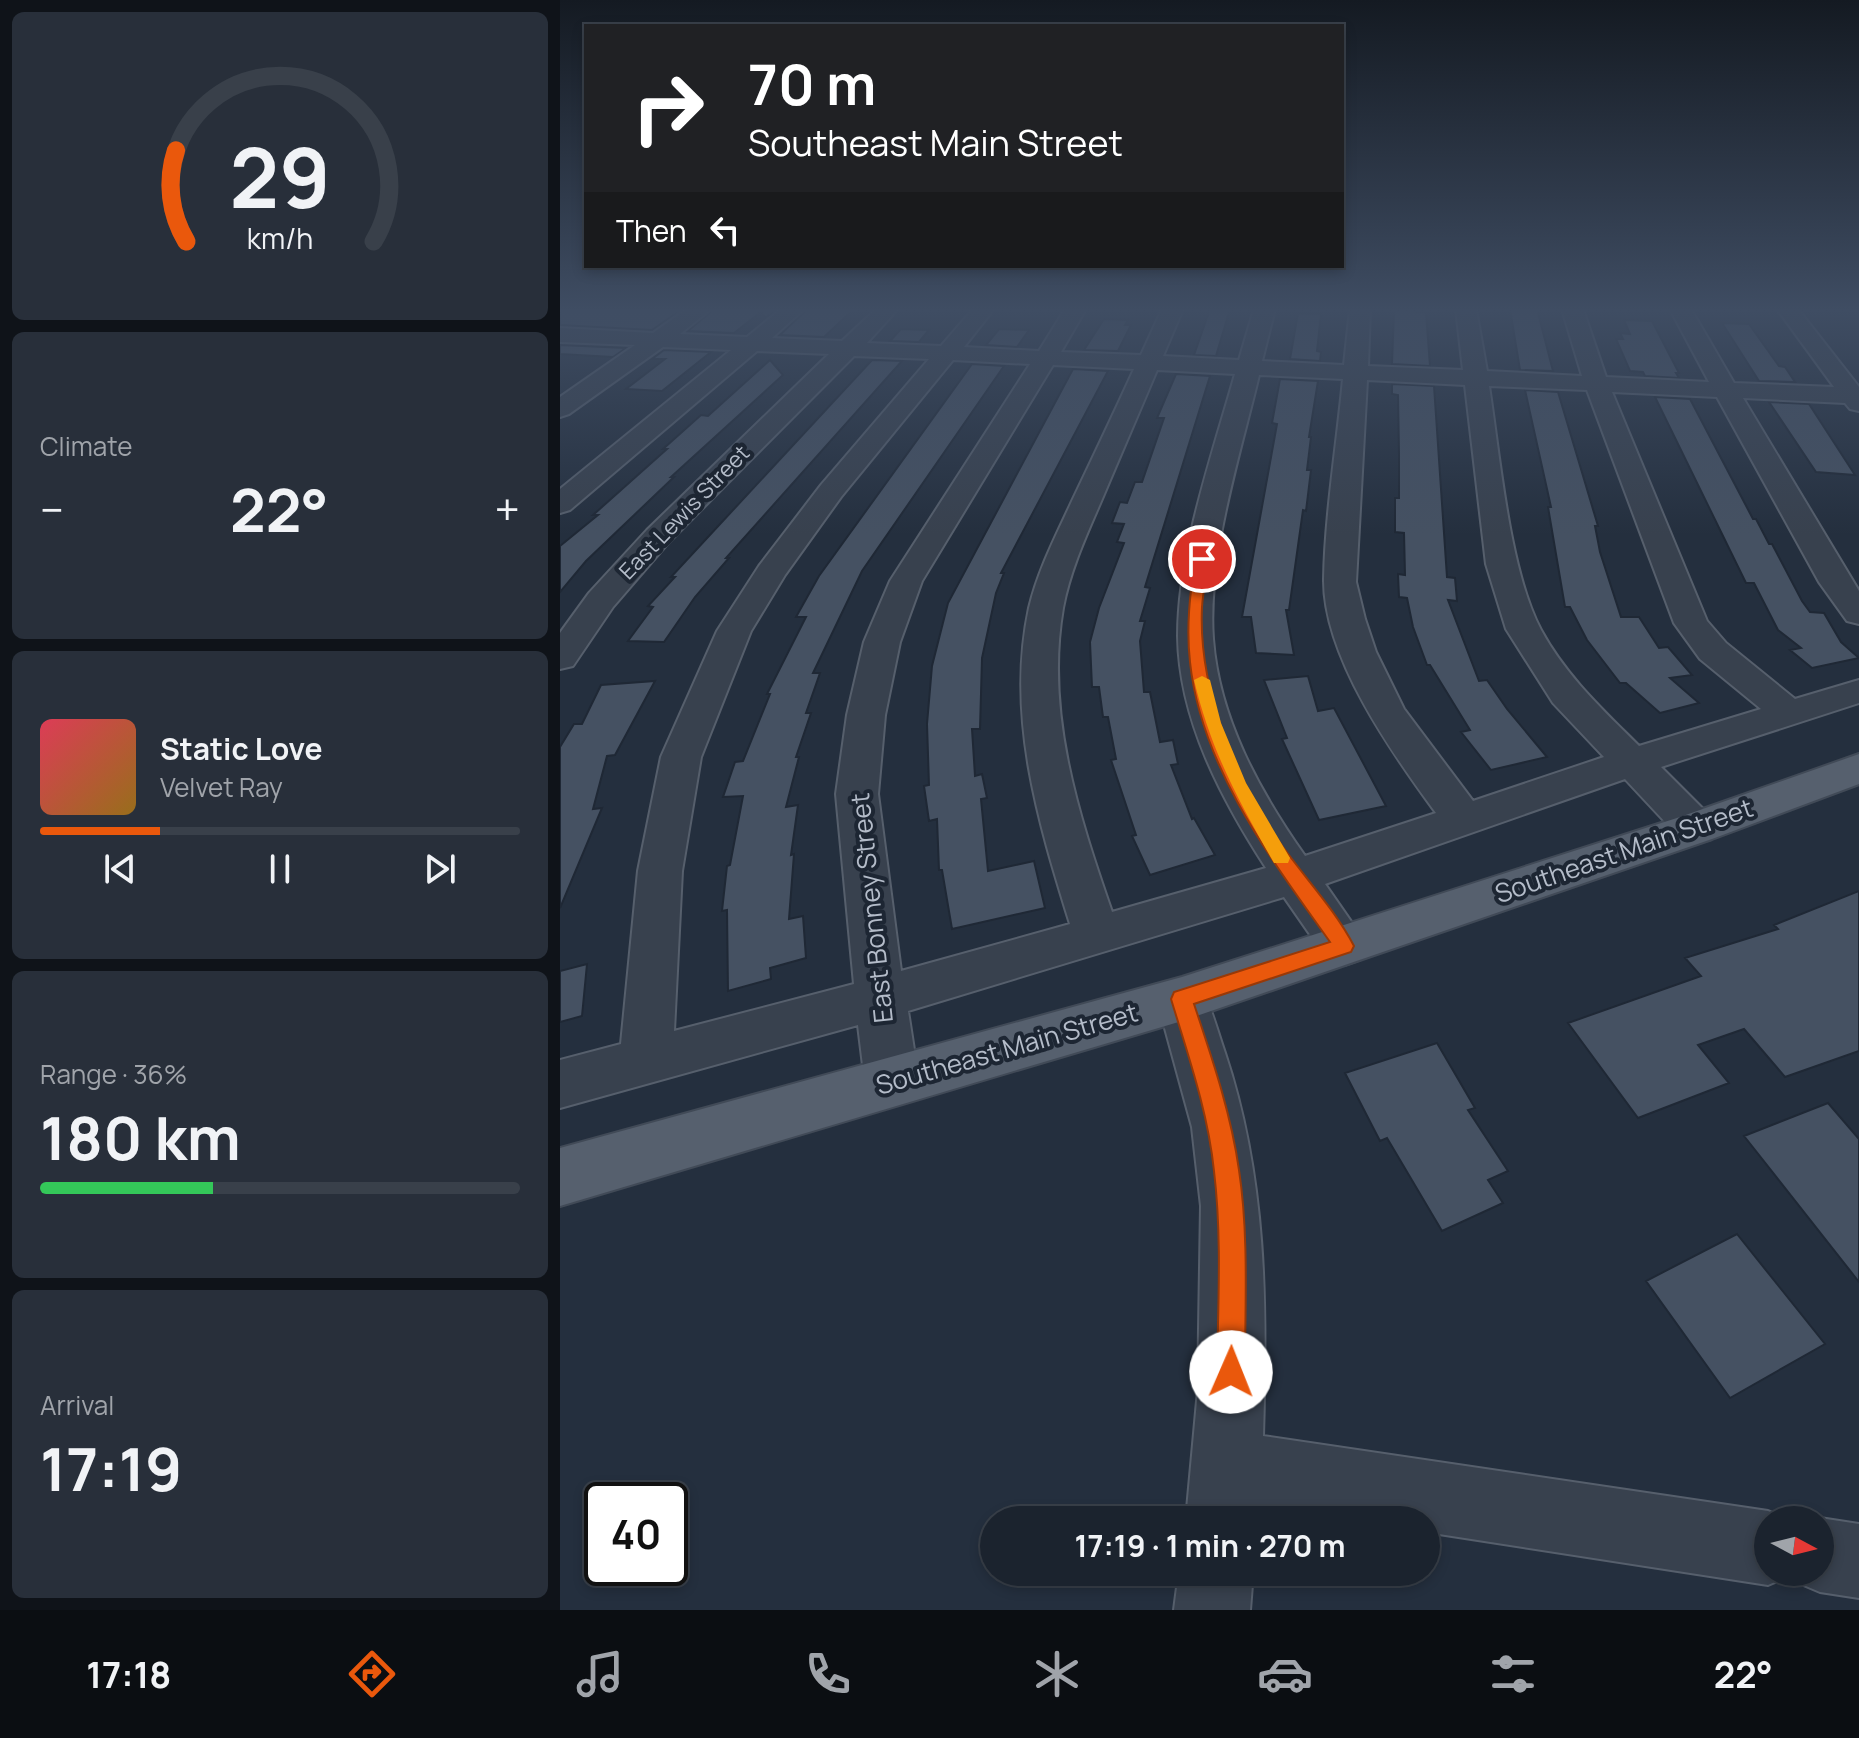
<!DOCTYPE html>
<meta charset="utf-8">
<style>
body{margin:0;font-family:Manrope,sans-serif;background:#282f3a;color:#f1f3f6;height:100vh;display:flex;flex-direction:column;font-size:30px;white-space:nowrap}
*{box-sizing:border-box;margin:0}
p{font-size:26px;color:#a0a4aa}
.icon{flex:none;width:44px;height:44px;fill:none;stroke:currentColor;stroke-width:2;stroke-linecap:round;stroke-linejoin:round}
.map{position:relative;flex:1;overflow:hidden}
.details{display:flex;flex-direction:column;gap:12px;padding:12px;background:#0f1319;width:560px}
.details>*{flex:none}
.top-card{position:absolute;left:24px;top:24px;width:760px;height:244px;border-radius:0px;box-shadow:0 4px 12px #0003,0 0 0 2px #39404a;background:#202124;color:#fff;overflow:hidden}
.needle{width:52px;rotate:97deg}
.tools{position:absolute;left:1194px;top:1506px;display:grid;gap:16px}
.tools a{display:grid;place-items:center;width:80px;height:80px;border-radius:50%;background:#1b232e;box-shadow:0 4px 12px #0003,0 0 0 2px #39404a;font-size:40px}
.speed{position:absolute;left:24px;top:1482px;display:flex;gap:16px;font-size:40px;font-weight:700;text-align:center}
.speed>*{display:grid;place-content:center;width:104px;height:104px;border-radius:50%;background:#1b232e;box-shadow:0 4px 12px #0003,0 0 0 2px #39404a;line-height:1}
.speed .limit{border:4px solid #111;border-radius:12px;background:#fff;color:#111}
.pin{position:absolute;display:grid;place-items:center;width:68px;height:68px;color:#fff;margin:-34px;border:4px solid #fff;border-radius:50%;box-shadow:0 2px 8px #0007}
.me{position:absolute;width:88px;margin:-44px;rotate:1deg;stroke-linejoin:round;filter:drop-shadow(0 0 6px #0008)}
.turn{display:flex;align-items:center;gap:28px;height:168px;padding:0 32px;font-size:36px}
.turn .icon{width:104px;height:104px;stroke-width:2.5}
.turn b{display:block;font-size:56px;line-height:68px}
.then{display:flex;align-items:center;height:76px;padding:0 32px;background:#0003;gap:16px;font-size:30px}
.big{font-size:60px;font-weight:700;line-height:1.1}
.details .card{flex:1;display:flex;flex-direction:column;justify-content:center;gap:12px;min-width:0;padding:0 28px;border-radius:12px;background:#282f3a}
.details .dial{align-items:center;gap:0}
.dial svg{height:208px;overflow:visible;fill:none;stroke:#39404a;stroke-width:7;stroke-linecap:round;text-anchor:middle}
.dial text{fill:#f1f3f6;stroke:none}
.song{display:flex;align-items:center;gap:24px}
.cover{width:96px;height:96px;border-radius:12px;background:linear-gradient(135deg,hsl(350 70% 55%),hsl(40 70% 35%))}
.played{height:8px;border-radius:4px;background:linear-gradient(90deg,#ea580c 25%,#39404a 25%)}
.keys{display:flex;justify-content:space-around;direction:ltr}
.heat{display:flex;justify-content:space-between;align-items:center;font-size:44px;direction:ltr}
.charge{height:12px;border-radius:6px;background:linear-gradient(90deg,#34c759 36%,#39404a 0)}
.trip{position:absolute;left:420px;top:1506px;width:460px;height:80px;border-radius:40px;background:#1b232e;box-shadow:0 4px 12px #0003,0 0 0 2px #39404a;font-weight:700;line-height:80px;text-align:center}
.menu{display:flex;height:128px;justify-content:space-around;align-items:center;background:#0b0e12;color:#a0a4aa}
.menu .icon{width:56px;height:56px}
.menu .selected{color:#ea580c}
.menu b{font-size:36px;color:#f1f3f6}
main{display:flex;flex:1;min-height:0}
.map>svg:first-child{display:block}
.building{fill:#455162;stroke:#1f2835;stroke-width:2}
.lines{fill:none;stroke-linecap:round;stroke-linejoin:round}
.minor-casing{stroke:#565f6c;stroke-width:4}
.major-casing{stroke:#414a57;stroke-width:4}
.minor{fill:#38414e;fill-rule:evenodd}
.major{fill:#56606e;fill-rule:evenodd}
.route{fill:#ea580c;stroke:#983908;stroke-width:2}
.slow{fill:#f59e0b}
.labels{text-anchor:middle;stroke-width:8;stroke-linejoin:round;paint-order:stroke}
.far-street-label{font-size:22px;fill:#b4bcc9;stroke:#1d2633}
.street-label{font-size:26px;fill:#b4bcc9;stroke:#1d2633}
</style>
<main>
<section class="details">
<div class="card dial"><svg viewBox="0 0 100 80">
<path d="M14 69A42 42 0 1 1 86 69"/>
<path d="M14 69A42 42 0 0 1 10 34" stroke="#ea580c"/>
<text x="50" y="56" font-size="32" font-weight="700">29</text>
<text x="50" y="72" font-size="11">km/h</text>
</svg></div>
<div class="card"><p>Climate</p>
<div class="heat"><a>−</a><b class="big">22°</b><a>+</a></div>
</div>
<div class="card">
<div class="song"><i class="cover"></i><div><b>Static Love</b><p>Velvet Ray</p></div></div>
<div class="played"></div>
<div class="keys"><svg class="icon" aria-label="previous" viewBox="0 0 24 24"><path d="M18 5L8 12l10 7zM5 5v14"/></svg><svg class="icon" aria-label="pause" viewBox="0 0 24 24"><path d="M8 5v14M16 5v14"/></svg><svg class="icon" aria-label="next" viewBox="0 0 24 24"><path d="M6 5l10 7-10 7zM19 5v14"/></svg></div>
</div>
<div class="card"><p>Range · 36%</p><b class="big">180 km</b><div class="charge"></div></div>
<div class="card"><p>Arrival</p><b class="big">17:19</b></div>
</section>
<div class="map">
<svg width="1299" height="1610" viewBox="0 0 1299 1610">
<rect width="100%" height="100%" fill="#242f3e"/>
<path class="building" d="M0 309H122L92 330 0 325Z
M154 309H216L206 318 201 312 174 333 128 331Z
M247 309H294L264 337 220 335Z
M650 309H670L656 356 634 355Z
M950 309H977L993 371 960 370Z
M834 310 866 312 870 366 832 364Z
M738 313 761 314 757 351 761 352 760 361 730 359Z
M544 319 568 320 565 325H571L558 351 524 350Z
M1064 320 1092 321 1119 373H1116L1119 378 1085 376 1083 372 1070 371 1056 339H1063L1060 333 1070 334Z
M1162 323 1189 324 1219 366 1225 367 1235 382 1199 381Z
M341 329 369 330 359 342 330 341Z
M439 329 469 330 457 347 426 345Z
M0 345 66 348 53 357 0 354Z
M104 350 151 352 102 391 66 389 105 359H92Z
M210 360 223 375 111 477H114L26 561 0 592V546L38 515H33L107 449H103L141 415 148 416Z
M312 360 342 361 166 558H169L135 597 104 642 68 641 93 607 88 606 115 577H111Z
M412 364 444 366 302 571 253 673H260L246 713H251L236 757H239L226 807 238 805 231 855 234 854 229 919 243 916 246 958 210 968 211 979 168 991 167 910 162 911 167 866 170 865 183 796 163 797 175 762 183 761 210 694H207L246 617H236L259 576Z
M513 369 548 371 441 573H444L436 593 422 658 420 729H412L415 776 422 774 427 798 421 799 428 871 474 861 485 908 392 929 382 870H379L377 819 369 821 364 786 369 785 367 724 372 666 388 603Z
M616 374 650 376 585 587 590 588 580 621H585L580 641 584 692H590L600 742 613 740 618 764 611 765 632 819 634 818 655 855 590 875 572 836 576 835 551 760 556 759 548 717H543L539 687H532L530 642 539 608 564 543 557 542 564 524 552 523 560 502 567 503 575 482H582L604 418H597Z
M720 379 758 381 749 437H751L747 470H751L746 511 743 510 729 610H726L734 655 696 653 691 617H682L717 424 712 423Z
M832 384 874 386 887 577 895 578 897 601 888 600 919 681 927 680 947 709 987 757 931 770 901 732 910 730 870 665H867L853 627 847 598 839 597 838 574 845 575 844 533 835 532V498H839V454L838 395 832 394Z
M965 390 998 392 1038 526H1035L1040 552 1061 617H1079L1099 648 1108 647 1132 675 1110 678 1139 703 1100 713 1066 683H1060L1027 640 1010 607H1005L988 507H991Z
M1095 397 1130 399 1193 519H1196L1209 544H1212L1242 601 1250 612 1264 613 1281 642 1299 658 1252 668 1230 650 1241 648 1218 630 1194 583H1186Z
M1209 402 1249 404 1295 475 1256 472Z
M748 676 758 711 774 708 826 806 759 820 722 739 727 738 704 680Z
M95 681 55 755 47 756 33 809 42 808 0 908V747L14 724H22L41 685Z
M1299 891V1051L1225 1077 1184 1029 1138 1045 1169 1083 1078 1118 1008 1023 1141 976 1125 958 1218 929 1214 925Z
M27 964 22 1016 0 1022V971Z
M877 1043 915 1108 908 1110 948 1171 928 1180 943 1203 882 1231 827 1138 820 1141 785 1073Z
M1268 1103 1299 1139V1282L1184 1136Z
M1177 1234 1265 1344 1170 1398 1086 1281Z"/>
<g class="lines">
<g class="minor-casing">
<path id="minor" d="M127 309H151L120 334 187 337 221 309H244L212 338 282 341 316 309H338L307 343 381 346 413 309H434L404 347 479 351 505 309H526L501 352 581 355 602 309H623L603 356 679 360 694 309H715L702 361 784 365 790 309H810L808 366 903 370 896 309H916L927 371 1022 376 1002 309H1023L1046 377 1149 382 1110 309H1131L1174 383 1274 387 1217 309H1238L1299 387V411L1290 409 1285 403 1183 398 1299 591V624L1287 621 1259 582 1157 397 1052 392 1147 621 1166 643 1235 699 1299 680V703L1101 767 1151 817 1157 828 1151 839 1136 843 1121 839 1065 779 765 884 808 946 801 959 784 965 767 959 724 897 348 1011 359 1082 351 1099 332 1106 313 1099 305 1082 298 1025 0 1108V1060L61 1044 78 871 101 757 157 631 199 566 261 485 369 359 294 356 109 542 53 607 13 666 0 669V633L29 593 87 530 269 354 197 351 10 510 0 513V489L171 350 103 347 9 414 0 417V397L75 345 0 342V328L93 333ZM393 360 470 364 330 581 304 642 287 715 276 794 294 984 114 1031 122 871 141 757 191 631 225 575 281 497ZM493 365 574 369C554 413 533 457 512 501 496 536 478 570 469 608 446 716 478 821 510 924L341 971 318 794 325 715 340 642 362 581ZM597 370 675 374C652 456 618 551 618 636 619 720 662 800 706 868L552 912C518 814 485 712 503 608 510 570 527 534 542 499 560 456 579 413 597 370ZM699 375 783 379C777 443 765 516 764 579 763 656 832 753 876 813L745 856C700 792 659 719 653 639 647 557 680 455 699 375ZM807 380 905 385 926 564 946 629 993 703 1044 757 913 801 844 709 816 652 805 619 796 582ZM929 386 1027 390 1114 623 1140 659 1201 709 1079 746C1043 710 1006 676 981 630 949 570 940 456 929 386Z
M622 978 640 984C651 1006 657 1030 665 1053 707 1179 707 1305 703 1436L1208 1511 1229 1520H1208V1572H1260V1520H1255L1260 1518 1299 1524V1598L1260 1592 1234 1581 1231 1575 1208 1585 866 1532V1520H791L699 1506 698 1520H626L638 1390 641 1206 632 1127 597 999 604 984Z
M619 1572H693L690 1610H614Z"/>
</g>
<g class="major-casing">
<path id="major" d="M1299 754V784L1152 839 622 1021 0 1206V1148L622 977 1120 817Z"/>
</g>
<use href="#minor" class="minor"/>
<use href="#major" class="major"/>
</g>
<linearGradient id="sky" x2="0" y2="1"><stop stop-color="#141a22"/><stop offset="0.58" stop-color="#3f4d63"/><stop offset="1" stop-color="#3f4d63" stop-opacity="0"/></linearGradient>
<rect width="1299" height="535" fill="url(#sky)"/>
<path class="route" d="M642 555 649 559C647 575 643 591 642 607 638 690 676 781 723 847 746 879 776 911 794 946L791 952 634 1004C652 1058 671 1113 679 1170 689 1236 685 1305 685 1372L681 1382 671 1387 661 1382 657 1372C658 1305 662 1237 654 1171 648 1112 628 1055 611 999L614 992 770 942C711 859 641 767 630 662 626 627 630 594 635 559Z"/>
<path class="slow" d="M642 676 650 680 661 723 686 783 730 858 728 863H714C678 800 651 751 634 680Z"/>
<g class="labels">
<g class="far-street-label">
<text transform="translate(124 512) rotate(-46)" y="8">East Lewis Street</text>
</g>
<g class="street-label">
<text transform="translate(1064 851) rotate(-19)" y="9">Southeast Main Street</text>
<text transform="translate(312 908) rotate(-96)" y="9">East Bonney Street</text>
<text transform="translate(447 1049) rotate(-16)" y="9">Southeast Main Street</text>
</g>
</g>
</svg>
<div class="tools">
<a><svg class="needle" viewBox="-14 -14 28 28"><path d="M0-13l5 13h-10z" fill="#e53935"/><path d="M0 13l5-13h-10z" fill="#a0a4aa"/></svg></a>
</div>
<div class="speed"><div class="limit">40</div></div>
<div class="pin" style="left:642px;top:559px;background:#d93025"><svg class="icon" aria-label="arrive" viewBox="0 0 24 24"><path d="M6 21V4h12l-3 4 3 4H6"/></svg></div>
<svg class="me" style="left:671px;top:1372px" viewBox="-20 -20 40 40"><circle r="19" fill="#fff"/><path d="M0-13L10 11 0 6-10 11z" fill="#ea580c"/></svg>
<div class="trip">17:19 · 1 min · 270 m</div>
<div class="top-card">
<div class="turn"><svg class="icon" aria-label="right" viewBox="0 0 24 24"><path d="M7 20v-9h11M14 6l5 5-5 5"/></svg><div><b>70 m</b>Southeast Main Street</div></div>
<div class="then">Then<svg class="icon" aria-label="left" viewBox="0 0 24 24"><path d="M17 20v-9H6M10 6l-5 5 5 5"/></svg></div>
</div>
</div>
</main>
<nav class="menu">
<b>17:18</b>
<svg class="icon selected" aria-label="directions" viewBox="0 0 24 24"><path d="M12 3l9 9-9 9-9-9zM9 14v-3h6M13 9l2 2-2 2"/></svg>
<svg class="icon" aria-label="music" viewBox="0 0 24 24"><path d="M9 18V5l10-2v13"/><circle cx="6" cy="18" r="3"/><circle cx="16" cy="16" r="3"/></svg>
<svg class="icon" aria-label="phone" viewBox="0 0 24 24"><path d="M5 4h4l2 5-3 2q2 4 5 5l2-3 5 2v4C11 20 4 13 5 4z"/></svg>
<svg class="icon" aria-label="climate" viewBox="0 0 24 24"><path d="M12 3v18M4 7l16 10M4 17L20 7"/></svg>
<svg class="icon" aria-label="car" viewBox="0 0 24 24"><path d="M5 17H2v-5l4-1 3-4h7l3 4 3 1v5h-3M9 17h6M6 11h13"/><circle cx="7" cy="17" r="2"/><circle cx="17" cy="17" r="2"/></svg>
<svg class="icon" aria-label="filters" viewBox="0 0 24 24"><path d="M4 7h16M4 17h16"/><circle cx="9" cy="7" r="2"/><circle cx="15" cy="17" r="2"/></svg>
<b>22°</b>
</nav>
